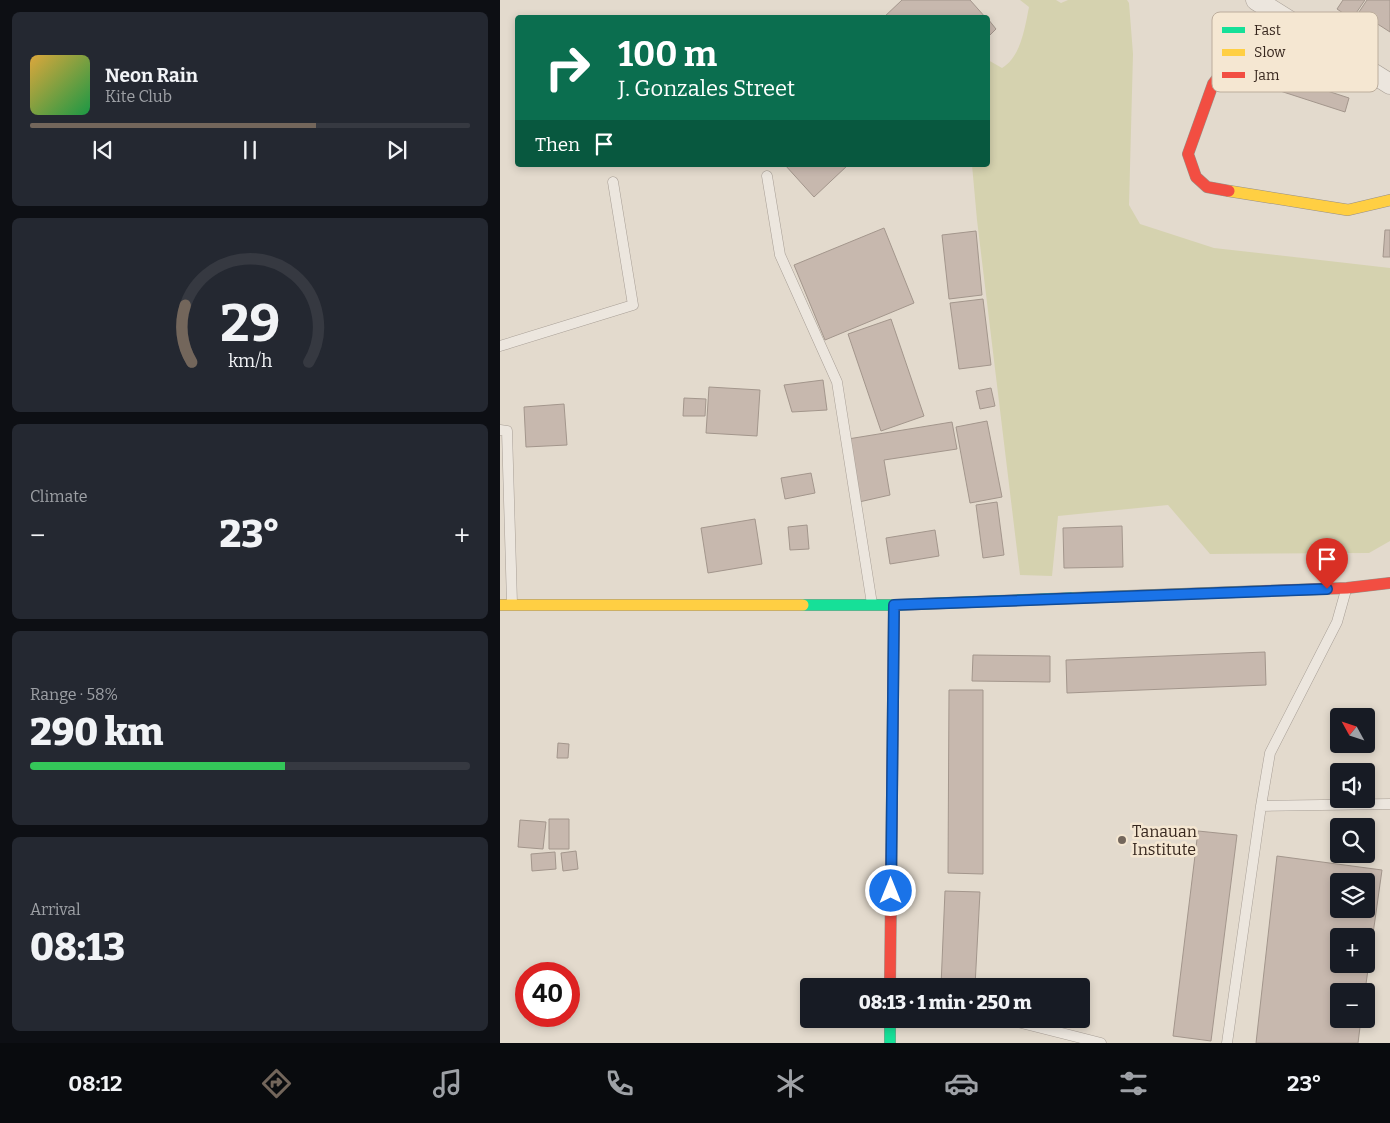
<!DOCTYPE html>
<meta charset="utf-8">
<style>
body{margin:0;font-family:Bitter,serif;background:#242831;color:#f1f3f6;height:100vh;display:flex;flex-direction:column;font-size:19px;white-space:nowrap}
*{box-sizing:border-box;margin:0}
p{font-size:16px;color:#9ea1a6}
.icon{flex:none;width:28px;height:28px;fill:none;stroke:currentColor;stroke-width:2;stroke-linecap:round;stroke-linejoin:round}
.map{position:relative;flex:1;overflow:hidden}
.side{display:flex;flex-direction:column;gap:12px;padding:12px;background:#0d0f14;width:500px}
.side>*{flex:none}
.hud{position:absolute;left:15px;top:15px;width:475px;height:152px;border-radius:5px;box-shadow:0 2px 8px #0003;background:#0b6e4f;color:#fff;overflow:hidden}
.needle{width:32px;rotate:310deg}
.buttons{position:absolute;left:830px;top:708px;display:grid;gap:10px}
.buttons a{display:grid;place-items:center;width:45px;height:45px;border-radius:5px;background:#171b24;box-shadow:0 2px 8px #0003;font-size:25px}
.speed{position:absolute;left:15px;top:962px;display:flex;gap:10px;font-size:25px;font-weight:700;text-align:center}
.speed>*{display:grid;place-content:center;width:65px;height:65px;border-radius:50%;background:#171b24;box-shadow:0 2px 8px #0003;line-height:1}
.speed .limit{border:8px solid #d22;background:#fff;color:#111}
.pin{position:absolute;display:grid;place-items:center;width:42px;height:42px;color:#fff;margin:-51px -21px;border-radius:50% 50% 50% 0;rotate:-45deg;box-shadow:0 0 5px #0007}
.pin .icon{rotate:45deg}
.me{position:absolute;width:55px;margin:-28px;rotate:0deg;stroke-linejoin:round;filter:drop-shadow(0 0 4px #0008)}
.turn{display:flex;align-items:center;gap:18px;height:105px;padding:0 20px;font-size:22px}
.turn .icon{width:65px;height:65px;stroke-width:2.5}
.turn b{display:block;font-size:35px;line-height:42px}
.then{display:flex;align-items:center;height:48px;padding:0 20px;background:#0003;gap:10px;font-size:19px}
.big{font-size:38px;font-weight:800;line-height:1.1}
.side .card{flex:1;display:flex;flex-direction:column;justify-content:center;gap:8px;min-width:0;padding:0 18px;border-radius:8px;background:#242831}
.side .dial{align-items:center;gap:0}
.dial svg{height:130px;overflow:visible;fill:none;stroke:#363941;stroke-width:7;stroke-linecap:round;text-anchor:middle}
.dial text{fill:#f1f3f6;stroke:none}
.song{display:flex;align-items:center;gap:15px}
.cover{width:60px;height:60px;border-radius:8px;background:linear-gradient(135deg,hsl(40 70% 55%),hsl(140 70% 35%))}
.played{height:5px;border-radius:2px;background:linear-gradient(90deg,#73665b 65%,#363941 65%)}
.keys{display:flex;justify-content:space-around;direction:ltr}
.heat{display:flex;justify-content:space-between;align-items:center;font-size:28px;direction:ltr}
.charge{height:8px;border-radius:4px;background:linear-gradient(90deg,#34c759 58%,#363941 0)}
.trip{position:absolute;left:300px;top:978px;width:290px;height:50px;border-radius:5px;background:#171b24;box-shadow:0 2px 8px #0003;font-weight:800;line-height:50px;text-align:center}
.menu{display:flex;height:80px;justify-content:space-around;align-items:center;background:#090b0e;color:#9ea1a6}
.menu .icon{width:35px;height:35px}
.menu .current{color:#73665b}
.menu b{font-size:22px;color:#f1f3f6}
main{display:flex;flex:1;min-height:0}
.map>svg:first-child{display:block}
.green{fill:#d5d2af}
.building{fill:#c7b8ae;stroke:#a3968c;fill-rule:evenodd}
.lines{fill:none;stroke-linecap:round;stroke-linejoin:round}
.lane-casing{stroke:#a89f96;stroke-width:11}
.street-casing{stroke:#a89f96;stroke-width:21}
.fast-casing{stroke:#988f86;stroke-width:12}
.slow-casing{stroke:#988f86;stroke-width:12}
.jam-casing{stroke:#988f86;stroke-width:12}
.lane{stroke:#ece6de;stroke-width:10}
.street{stroke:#ece6de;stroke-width:20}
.fast{stroke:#16e098;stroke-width:11}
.slow{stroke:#ffcf43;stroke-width:11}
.jam{stroke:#f24e42;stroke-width:11}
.route-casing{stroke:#114b97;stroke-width:12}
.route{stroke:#1a73e8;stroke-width:9}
.poi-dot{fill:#73665b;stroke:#f5e7d2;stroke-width:2}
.labels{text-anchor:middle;stroke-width:5;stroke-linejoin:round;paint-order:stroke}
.poi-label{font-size:16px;fill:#37271e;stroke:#f5e7d2;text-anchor:start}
.key{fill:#f5e7d2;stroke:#bcad9c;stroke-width:1}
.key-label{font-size:14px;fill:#37271e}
</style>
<main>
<section class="side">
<div class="card">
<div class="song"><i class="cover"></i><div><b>Neon Rain</b><p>Kite Club</p></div></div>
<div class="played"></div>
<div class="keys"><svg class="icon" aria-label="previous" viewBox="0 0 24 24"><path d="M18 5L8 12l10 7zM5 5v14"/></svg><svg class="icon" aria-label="pause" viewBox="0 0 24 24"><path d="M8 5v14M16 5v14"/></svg><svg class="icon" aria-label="next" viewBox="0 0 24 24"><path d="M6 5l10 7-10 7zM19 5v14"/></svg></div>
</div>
<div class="card dial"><svg viewBox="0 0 100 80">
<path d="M14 69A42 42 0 1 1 86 69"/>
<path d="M14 69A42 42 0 0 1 10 34" stroke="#73665b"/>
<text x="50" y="56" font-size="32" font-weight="700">29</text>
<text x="50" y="72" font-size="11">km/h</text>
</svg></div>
<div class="card"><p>Climate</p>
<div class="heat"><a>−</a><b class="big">23°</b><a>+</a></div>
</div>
<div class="card"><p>Range · 58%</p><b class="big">290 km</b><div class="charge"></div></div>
<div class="card"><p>Arrival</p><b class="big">08:13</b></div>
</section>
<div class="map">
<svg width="890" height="1043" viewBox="0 0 890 1043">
<rect width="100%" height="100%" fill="#e3dacd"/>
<path class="green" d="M520 0H556L561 3 568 0H627L629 3 633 54 629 205 640 224 714 248 890 268V541L869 553 710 554 668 505 558 516 552 576 520 575 477 220 472 165H488V60L502 68C521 57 525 27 529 7Z"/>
<path class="building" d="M402 0H470L486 18H383Z
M843 0H865L852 19 837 9Z
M867 0H890V32L859 12Z
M488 19 496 29 488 37Z
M778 75 849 98 845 112 774 89Z
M285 165H348L314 197Z
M384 228 414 303 325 340 294 265Z
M885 230H890V257H883Z
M476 231 482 295 449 299 442 235Z
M483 299 491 365 459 369 450 303Z
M391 319 424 416 381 431 348 334Z
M323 380 327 410 292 412 284 385Z
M209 387 260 390 257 436 206 433Z
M491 388 495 406 480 409 476 391Z
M184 398 206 399 205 416H183Z
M64 404 67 445 26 447 24 407Z
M487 421 502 497 470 503 456 427Z
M452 422 457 449 384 460 390 495 359 502 348 439Z
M311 473 315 493 285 499 281 478Z
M497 502 504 555 483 558 476 505Z
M255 519 262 564 208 573 201 528Z
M307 525 309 549 290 550 288 527Z
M622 526 623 567 564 568 563 528Z
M435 530 439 556 390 564 386 538Z
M765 652 766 685 567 693 566 660Z
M473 655 550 656V682L472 681Z
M449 690H483V874L448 873Z
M58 743 69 744 68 758H57Z
M49 819H69V849H49Z
M20 820 46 822 43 849 18 847Z
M698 831 737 835 711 1041 673 1036Z
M76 851 78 869 63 871 61 853Z
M55 852 56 869 32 871 31 854Z
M777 856 882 870 865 991H839V1019H861L858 1043H756ZM839 881H866V909H839ZM839 936H866V964H839Z
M445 891 480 892 475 986H441Z"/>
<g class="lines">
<g class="lane-casing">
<path id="lane" d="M267 176 280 255 337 382 372 604
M0 346 133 305 113 182
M0 430 7 431 12 603
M761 806 890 804
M506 1019 601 1043
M727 1043 761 806 770 753 837 622 846 590"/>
</g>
<g class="street-casing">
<path id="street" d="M756 0 890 84"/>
</g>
<g class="fast-casing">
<path id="fast" d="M303 605H394L573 598
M390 1019V1043"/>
</g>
<g class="slow-casing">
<path id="slow" d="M729 191 848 210 890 200
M573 598 763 591
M0 605H303"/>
</g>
<g class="jam-casing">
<path id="jam" d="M729 191 707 187 696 177 688 154 713 84 729 63 795 24
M763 591 847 588 890 583
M390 986 394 605"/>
</g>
<use href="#lane" class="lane"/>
<use href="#street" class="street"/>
<use href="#fast" class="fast"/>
<use href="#slow" class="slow"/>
<use href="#jam" class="jam"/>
</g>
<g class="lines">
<g class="route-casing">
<path id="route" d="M391 891 394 605 827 589"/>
</g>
<use href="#route" class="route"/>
</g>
<circle class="poi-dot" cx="622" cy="840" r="5"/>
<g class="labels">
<g class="poi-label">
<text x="632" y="837">Tanauan<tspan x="632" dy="18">Institute</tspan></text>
</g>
</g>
<rect x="712" y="12" width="166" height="80" rx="8" class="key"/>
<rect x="722" y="27" width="23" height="6" fill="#16e098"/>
<rect x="722" y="49" width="23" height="7" fill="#ffcf43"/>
<rect x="722" y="72" width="23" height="6" fill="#f24e42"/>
<g class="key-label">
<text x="754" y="35">Fast</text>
<text x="754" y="57">Slow</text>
<text x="754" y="80">Jam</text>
</g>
</svg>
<div class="buttons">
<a><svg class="needle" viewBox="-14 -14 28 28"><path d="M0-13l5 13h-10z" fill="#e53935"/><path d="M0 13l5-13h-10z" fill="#9ea1a6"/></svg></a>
<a><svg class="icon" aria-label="sound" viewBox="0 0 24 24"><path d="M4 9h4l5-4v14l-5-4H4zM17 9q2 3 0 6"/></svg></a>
<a><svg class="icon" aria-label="search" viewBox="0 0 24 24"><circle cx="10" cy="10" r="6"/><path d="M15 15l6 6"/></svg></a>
<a><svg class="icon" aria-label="layers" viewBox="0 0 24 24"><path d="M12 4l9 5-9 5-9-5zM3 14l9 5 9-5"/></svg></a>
<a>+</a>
<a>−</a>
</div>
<div class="speed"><div class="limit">40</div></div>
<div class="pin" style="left:827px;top:589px;background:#d93025"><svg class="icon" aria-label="arrive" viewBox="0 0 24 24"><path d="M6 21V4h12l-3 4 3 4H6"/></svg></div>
<svg class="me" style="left:391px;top:891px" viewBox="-20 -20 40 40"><circle r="17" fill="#1a73e8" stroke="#fff" stroke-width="3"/><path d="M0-11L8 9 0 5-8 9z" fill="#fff"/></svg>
<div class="trip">08:13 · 1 min · 250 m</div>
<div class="hud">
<div class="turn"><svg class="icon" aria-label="right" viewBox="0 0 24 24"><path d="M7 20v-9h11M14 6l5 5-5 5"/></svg><div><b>100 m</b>J. Gonzales Street</div></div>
<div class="then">Then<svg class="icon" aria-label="arrive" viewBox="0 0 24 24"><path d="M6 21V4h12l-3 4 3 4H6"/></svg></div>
</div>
</div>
</main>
<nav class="menu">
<b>08:12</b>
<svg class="icon current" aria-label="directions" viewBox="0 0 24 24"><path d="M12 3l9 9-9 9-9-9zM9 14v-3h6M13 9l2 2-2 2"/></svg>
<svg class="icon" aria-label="music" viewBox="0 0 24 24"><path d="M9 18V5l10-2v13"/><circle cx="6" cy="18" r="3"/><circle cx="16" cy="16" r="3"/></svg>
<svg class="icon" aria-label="phone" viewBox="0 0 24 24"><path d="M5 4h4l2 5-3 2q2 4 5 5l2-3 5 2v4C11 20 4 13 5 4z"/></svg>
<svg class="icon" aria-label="climate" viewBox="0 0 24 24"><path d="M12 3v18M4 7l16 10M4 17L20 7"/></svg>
<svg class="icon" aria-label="car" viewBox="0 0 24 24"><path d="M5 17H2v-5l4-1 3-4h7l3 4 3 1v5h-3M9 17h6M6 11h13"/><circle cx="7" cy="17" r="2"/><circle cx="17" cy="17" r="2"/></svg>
<svg class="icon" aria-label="filters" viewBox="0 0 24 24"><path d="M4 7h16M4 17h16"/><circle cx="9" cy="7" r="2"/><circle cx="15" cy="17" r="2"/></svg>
<b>23°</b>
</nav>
